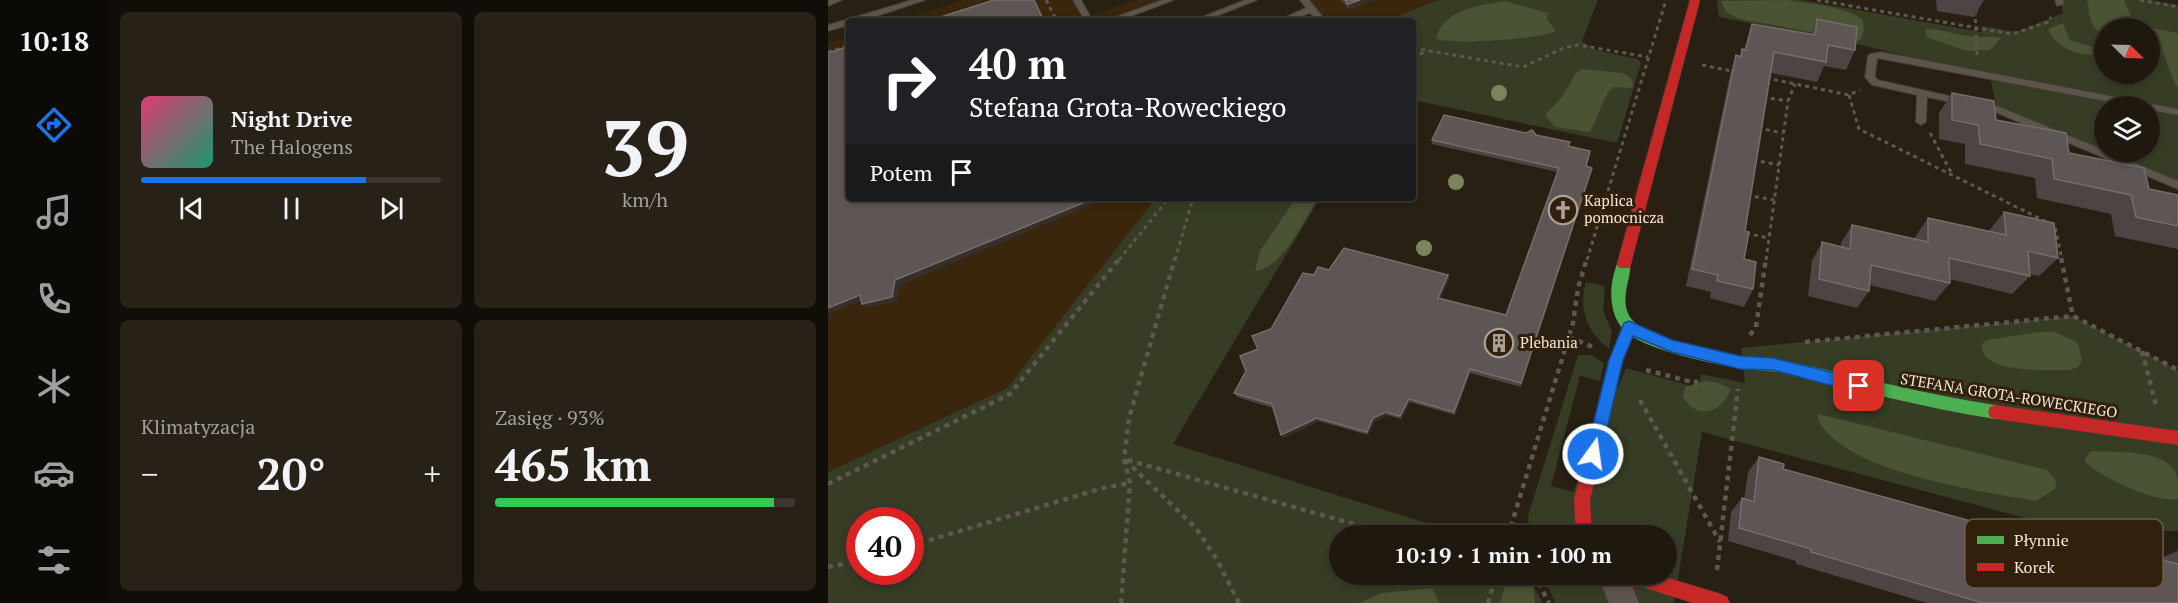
<!DOCTYPE html>
<html lang="pl">
<meta charset="utf-8">
<style>
body{margin:0;font-family:"PT Serif",serif;background:#272118;color:#f1f3f6;height:100vh;display:flex;flex-direction:column;font-size:22px;white-space:nowrap}
*{box-sizing:border-box;margin:0}
p{font-size:20px;color:#a1a09e}
.icon{flex:none;width:33px;height:33px;fill:none;stroke:currentColor;stroke-width:2;stroke-linecap:round;stroke-linejoin:round}
.map{position:relative;flex:1;overflow:hidden}
.drawer{display:flex;flex-direction:column;gap:12px;padding:12px;background:#110d08;width:720px}
.drawer>*{flex:none}
.banner{position:absolute;left:18px;top:18px;width:570px;height:183px;border-radius:6px;box-shadow:0 3px 9px #0003,0 0 0 2px #3c372f;background:#202124;color:#fff;overflow:hidden}
.needle{width:39px;rotate:113deg}
.tools{position:absolute;left:1266px;top:18px;display:grid;gap:12px}
.tools a{display:grid;place-items:center;width:66px;height:66px;border-radius:50%;background:#1f180f;box-shadow:0 3px 9px #0003,0 0 0 2px #3c372f;font-size:30px}
.speed{position:absolute;left:18px;top:507px;display:flex;gap:12px;font-size:30px;font-weight:700;text-align:center}
.speed>*{display:grid;place-content:center;width:78px;height:78px;border-radius:50%;background:#1f180f;box-shadow:0 3px 9px #0003,0 0 0 2px #3c372f;line-height:1}
.speed .limit{border:9px solid #d22;background:#fff;color:#111}
.pin{position:absolute;display:grid;place-items:center;width:51px;height:51px;color:#fff;margin:-26px;border-radius:12px;box-shadow:0 3px 9px #0006}
.me{position:absolute;width:66px;margin:-33px;rotate:14deg;stroke-linejoin:round;filter:drop-shadow(0 0 4px #0008)}
.turn{display:flex;align-items:center;gap:21px;height:126px;padding:0 24px;font-size:27px}
.turn .icon{width:78px;height:78px;stroke-width:2.5}
.turn b{display:block;font-size:42px;line-height:51px}
.then{display:flex;align-items:center;height:57px;padding:0 24px;background:#0003;gap:12px;font-size:22px}
.big{font-size:45px;font-weight:600;line-height:1.1}
.drawer .tile{flex:1;display:flex;flex-direction:column;justify-content:center;gap:9px;min-width:0;padding:0 21px;border-radius:9px;background:#272118}
.drawer .dial{align-items:center;gap:0}
.dial b{font-size:78px;line-height:1}
.song{display:flex;align-items:center;gap:18px}
.cover{width:72px;height:72px;border-radius:9px;background:linear-gradient(135deg,hsl(340 70% 55%),hsl(160 70% 35%))}
.played{height:6px;border-radius:3px;background:linear-gradient(90deg,#1a73e8 75%,#3c372f 75%)}
.keys{display:flex;justify-content:space-around;direction:ltr}
.heat{display:flex;justify-content:space-between;align-items:center;font-size:33px;direction:ltr}
.charge{height:9px;border-radius:4px;background:linear-gradient(90deg,#34c759 93%,#3c372f 0)}
.drawer .tiles{flex:1;display:grid;gap:12px;grid-template-columns:repeat(2,1fr)}
.trip{position:absolute;left:501px;top:525px;width:348px;height:60px;border-radius:30px;background:#1f180f;box-shadow:0 3px 9px #0003,0 0 0 2px #3c372f;font-weight:600;line-height:60px;text-align:center}
main{display:flex;flex:1;min-height:0}
.dock{display:flex;flex-direction:column;width:108px;justify-content:space-around;align-items:center;background:#0c0a06;color:#a1a09e}
.dock .icon{width:42px;height:42px}
.dock .active{color:#1a73e8}
.dock b{font-size:27px;color:#f1f3f6}
.map>svg:first-child{display:block}
.built{fill:#39260c}
.green{fill:#363d24;fill-rule:evenodd}
.forest{fill:#4a5334}
.lines{fill:none;stroke-linecap:round;stroke-linejoin:round}
.lane-casing{stroke:#423a32;stroke-width:2}
.street-casing{stroke:#423a32;stroke-width:2}
.fast-casing{stroke:#423a32;stroke-width:1}
.jam-casing{stroke:#423a32;stroke-width:1}
.path-far1{stroke:#5f5851;stroke-width:3;stroke-dasharray:4 4;stroke-linecap:butt}
.path{stroke:#5f5851;stroke-width:4.5;stroke-dasharray:5 5;stroke-linecap:butt}
.lane{fill:#5c554c;fill-rule:evenodd}
.street{fill:#5c554c;fill-rule:evenodd}
.fast{fill:#4caf50;fill-rule:evenodd}
.jam{fill:#c62828;fill-rule:evenodd}
.tree{fill:#7c845d}
.wall{fill:#4c4544}
.shaded-wall{fill:#372f2a}
.building{fill:#5e5654;stroke:#756d69;stroke-width:1.5}
.route{fill:#1a73e8;stroke:#114b97;stroke-width:1.5}
.labels{text-anchor:middle;stroke-width:6;stroke-linejoin:round;paint-order:stroke}
.poi-label{font-size:15px;fill:#f1e6da;stroke:#31210c;text-anchor:start}
.street-label{font-size:15px;fill:#f1e6da;stroke:#31210c}
.key{fill:#31210c;stroke:#6b5c4a;stroke-width:1.5}
.key-label{font-size:16px;fill:#f1e6da}
</style>
<main>
<nav class="dock">
<b>10:18</b>
<svg class="icon active" aria-label="directions" viewBox="0 0 24 24"><path d="M12 3l9 9-9 9-9-9zM9 14v-3h6M13 9l2 2-2 2"/></svg>
<svg class="icon" aria-label="music" viewBox="0 0 24 24"><path d="M9 18V5l10-2v13"/><circle cx="6" cy="18" r="3"/><circle cx="16" cy="16" r="3"/></svg>
<svg class="icon" aria-label="phone" viewBox="0 0 24 24"><path d="M5 4h4l2 5-3 2q2 4 5 5l2-3 5 2v4C11 20 4 13 5 4z"/></svg>
<svg class="icon" aria-label="climate" viewBox="0 0 24 24"><path d="M12 3v18M4 7l16 10M4 17L20 7"/></svg>
<svg class="icon" aria-label="car" viewBox="0 0 24 24"><path d="M5 17H2v-5l4-1 3-4h7l3 4 3 1v5h-3M9 17h6M6 11h13"/><circle cx="7" cy="17" r="2"/><circle cx="17" cy="17" r="2"/></svg>
<svg class="icon" aria-label="filters" viewBox="0 0 24 24"><path d="M4 7h16M4 17h16"/><circle cx="9" cy="7" r="2"/><circle cx="15" cy="17" r="2"/></svg>
</nav>
<section class="drawer">
<div class="tiles">
<div class="tile">
<div class="song"><i class="cover"></i><div><b>Night Drive</b><p>The Halogens</p></div></div>
<div class="played"></div>
<div class="keys"><svg class="icon" aria-label="previous" viewBox="0 0 24 24"><path d="M18 5L8 12l10 7zM5 5v14"/></svg><svg class="icon" aria-label="pause" viewBox="0 0 24 24"><path d="M8 5v14M16 5v14"/></svg><svg class="icon" aria-label="next" viewBox="0 0 24 24"><path d="M6 5l10 7-10 7zM19 5v14"/></svg></div>
</div>
<div class="tile dial"><b>39</b><p>km/h</p></div>
<div class="tile"><p>Klimatyzacja</p>
<div class="heat"><a>−</a><b class="big">20°</b><a>+</a></div>
</div>
<div class="tile"><p>Zasięg · 93%</p><b class="big">465 km</b><div class="charge"></div></div>
</div>
</section>
<div class="map">
<svg width="1350" height="603" viewBox="0 0 1350 603">
<rect width="100%" height="100%" fill="#292014"/>
<path class="built" d="M135 0H249L259 17 308 0H342L281 21H69Z
M476 0H611L556 21H494Z
M21 36V198H333L179 388 0 472V43Z"/>
<path class="green" d="M611 0H770L754 41 768 50 809 59 813 63 789 143 585 100V21H556Z
M889 0H973L1153 32 1154 26 1189 32 1235 13 1233 0H1322L1350 5V185L1169 109 1162 77 1034 45 891 17ZM1276 28H1322V74H1276ZM1276 106H1322V152H1276Z
M328 198H492L345 444 637 535 512 536V574L699 575 715 603H0V472L179 388ZM32 520H82V572H32Z
M758 282 777 286 775 310 784 332 781 349C759 333 750 308 758 282Z
M1245 316 1350 370V531H1246L874 432 846 603H728L713 575 838 574V536L702 535 700 516 750 355H763L776 363 772 381 752 376 723 486 745 492 798 368 870 388 873 374 917 383 913 348Z"/>
<path class="forest" d="M960 0C984 5 1014 5 1035 20L1036 31 1032 41 912 19 898 12 893 1Z
M1259 0H1296L1304 19 1312 26 1350 33V88C1344 81 1339 60 1333 49L1322 45V28H1276V34C1261 29 1262 13 1259 0Z
M676 1 720 13 719 19 728 31C714 39 623 45 608 39 615 9 651 6 676 1Z
M1235 23 1242 40 1271 49V54C1251 57 1227 48 1220 29Z
M1097 29C1115 29 1131 36 1149 37 1158 38 1164 35 1173 38L1162 50 1138 51 1099 37Z
M754 69 795 73 804 79 805 86 803 88 786 87C772 98 772 119 761 132L727 127 717 115 734 97 748 73Z
M468 198H490C476 220 454 269 427 271L432 251Z
M1211 332H1227L1250 343 1254 361 1250 367 1242 370C1220 369 1152 376 1154 344L1159 340Z
M877 381 891 383 903 389C894 413 869 421 855 397L857 387Z
M990 414 1219 470 1227 479 1228 488 1208 501C1152 491 1018 473 990 420Z
M1263 451C1289 453 1344 447 1350 480 1350 486 1350 493 1350 499 1330 504 1268 476 1256 460Z
M697 575 705 580 707 603H672L677 587 685 576Z
M604 588 611 603H531L554 593Z"/>
<g class="lines">
<g class="lane-casing">
<path id="lane" d="M0 0H14L0 6Z
M84 0H97L34 21H21V25L0 31V25Z
M245 0H253L265 21H257Z
M334 0H346L290 21H277Z
M417 0H429L376 21H364Z
M472 0H481L498 21H489L482 13 461 21H449L478 8Z
M1227 0H1235L1236 4 1229 6Z
M1053 52 1350 109V115L1322 110V106H1304L1049 58 1047 77 1050 80 1135 99 1140 102 1135 105 1099 97 1098 122 1093 125 1088 122 1089 95 1044 85 1037 77 1040 56 1042 54Z
M1152 103 1172 107 1350 181V189L1167 112 1149 108 1147 106Z"/>
</g>
<g class="street-casing">
<path id="street" d="M769 574H799L811 603H781Z"/>
</g>
<g class="fast-casing">
<path id="fast" d="M796 259 801 260C807 275 787 301 805 321 822 340 887 352 913 356 926 358 940 357 953 360 1025 375 1095 394 1167 405L1172 407 1174 412 1172 417 1167 419C1096 408 1027 389 957 373 942 370 927 371 912 368 885 364 814 349 796 330 779 312 781 281 791 260Z"/>
</g>
<g class="jam-casing">
<path id="jam" d="M862 0H872L803 264 801 268H791L789 264Z
M801 321 806 323 808 327 795 360 762 500 764 536H748L746 500 781 360 796 323Z
M1167 405 1350 431V445L1167 419 1162 417 1160 412 1162 407Z
M790 574H827L893 594 899 597 902 603H865L798 582 792 580Z"/>
</g>
<path class="path-far1" d="M218 0 229 21
M989 0 1184 34 1220 22 1223 17
M1312 0 1350 7
M1147 11 1149 57
M218 21 227 18
M585 48 695 67 736 48 750 45 820 57
M0 52 21 46
M585 58 598 51
M874 65 908 72
M938 78 1021 95 1032 90
M1021 95 1031 129 1227 226 1234 260
M935 97 960 101
M930 128 955 133
M1102 133 1124 174
M925 160 951 165
M919 195 946 200
M918 233 940 238
M291 260 341 198
M347 260 365 198
M759 260 838 0
M938 260 960 101 967 84"/>
<path class="path" d="M1233 258 1245 316 1350 370
M922 335 928 327 938 258
M741 337 765 347
M977 342 1245 316
M1314 351 1328 405
M818 370 868 383V379
M812 400 892 542
M0 484 182 394 292 258
M680 536 745 323 750 288 759 258
M82 546 275 488 302 483
M0 567 32 561
M889 570 910 389
M706 574 721 603
M293 603 302 483 296 459 301 418 347 258
M411 603 389 560 368 528 296 459 568 536
M660 603 668 574"/>
<use href="#lane" class="lane"/>
<use href="#street" class="street"/>
<use href="#fast" class="fast"/>
<use href="#jam" class="jam"/>
</g>
<g class="tree">
<circle cx="671" cy="93" r="8"/>
<circle cx="628" cy="182" r="8"/>
<circle cx="596" cy="248" r="8"/>
</g>
<path class="wall" d="M513 0H546L521 9Z
M1108 0H1156L1146 17 1109 11Z
M989 19 1027 50 1018 70 996 66 989 82 943 73 917 231 916 259 925 289 916 307 882 298 883 292 858 286 902 75 908 55 912 56 914 49H916L924 24 983 34Z
M1124 93 1168 120 1321 189 1350 195V249L1287 236 1283 214 1209 198 1207 178 1137 164V144L1111 139V113Z
M708 135 741 146 762 155 758 166 764 168 763 172 693 387 642 373 627 415 582 402 573 419 559 415 546 422 540 435 491 421 455 438 453 435 445 408 409 397 406 393 443 329 486 275 501 270 620 275 621 279 612 299 678 315 730 172 604 144V140Z
M1176 212 1230 258 1211 276 1202 274V276L1184 294 1122 279V283L1107 301 1042 285 1041 291 1029 308 980 296 984 261 994 242 1013 247V243L1024 225 1087 239V237L1100 218 1160 232Z
M931 457 955 469 1277 570 1276 564 1306 553 1330 559 1350 551V603H1099L968 564V561L900 541 903 512 914 498 916 499 920 472Z"/>
<path class="shaded-wall" d="M532 0H546L521 9 520 4Z
M764 168 763 172 693 387V383Z
M267 198H280L72 285 69 301 39 308 34 304 67 280Z
M620 275 621 279 611 302 610 298Z
M32 295 37 299 0 314V308Z
M642 369V373L627 415 626 412Z
M581 399 582 402 573 419 572 416Z
M558 412 559 415 546 422 540 435 539 432 545 418Z
M489 418 491 421 455 438 453 435Z"/>
<path class="building" d="M166 0H206L216 21H100Z
M517 0H532L520 4Z
M989 19 1029 27 1027 50 1000 45 998 62 946 52 917 231 921 232 916 259 928 262 925 289 889 281 890 275 864 269 908 55 913 57 914 49 918 50 924 24 987 35Z
M21 46V198H267L67 280 64 297 34 304 32 295 0 308V53Z
M1124 93 1166 101 1168 120 1238 133 1241 153 1316 168 1321 189 1350 195V226L1308 217 1303 195 1226 179 1224 159 1152 144 1150 125 1124 120Z
M616 115 698 133 704 130 708 135 742 142 740 146 762 151 758 166 764 168 693 383 642 369 626 412 581 399 572 416 558 412 545 418 539 432 489 418 453 435 444 404 406 393 418 371 412 356 430 349 424 336 443 329 475 273 486 275 490 267 501 270 516 248 620 275 610 298 678 315 731 168 604 140Z
M1176 212 1226 223 1230 258 1200 251 1202 276 1121 258 1122 283 1043 265 1041 291 991 279 994 242 1022 249 1024 225 1100 242V218L1178 235Z
M931 457 956 464 955 469 1265 555 1266 567 1311 580 1306 553 1350 564V603H1155L983 552V549L911 528 914 498 926 502Z"/>
<path class="route" d="M801 321 844 340 912 356 945 358 1031 379 1039 386 1031 393 945 370 912 369 844 352 805 336 795 360 773 454 771 459 765 462 760 459 758 454 781 360 796 323Z"/>
<defs>
<g id="church-ring" transform="scale(1.5)"><circle r="9.5" fill="#31210c" stroke="#aba195" stroke-width="1.5"/><path d="M-1.2-6h2.4v3.5h3.3v2.4h-3.3V6h-2.4V-.1h-3.3v-2.4h3.3Z" fill="#aba195"/></g>
<g id="building-ring" transform="scale(1.5)"><circle r="9.5" fill="#31210c" stroke="#aba195" stroke-width="1.5"/><path d="M-4-6H4V6H1V3H-1V6H-4ZM-2.5-4.3h1.7v1.8h-1.7ZM.8-4.3h1.7v1.8H.8ZM-2.5-1h1.7V.8h-1.7ZM.8-1h1.7V.8H.8Z" fill="#aba195"/></g>
</defs>
<g fill-rule="evenodd">
<use href="#church-ring" x="735" y="210"/>
<use href="#building-ring" x="671" y="343"/>
</g>
<g class="labels">
<g class="poi-label">
<text x="756" y="206">Kaplica<tspan x="756" dy="17">pomocnicza</tspan></text>
<text x="692" y="348">Plebania</text>
</g>
<g class="street-label">
<text transform="translate(1181 396) rotate(9)" y="5">STEFANA GROTA-ROWECKIEGO</text>
</g>
</g>
<rect x="1137" y="519" width="198" height="69" rx="9" class="key"/>
<rect x="1149" y="536" width="27" height="8" fill="#4caf50"/>
<rect x="1149" y="563" width="27" height="8" fill="#c62828"/>
<g class="key-label">
<text x="1186" y="546">Płynnie</text>
<text x="1186" y="573">Korek</text>
</g>
</svg>
<div class="tools">
<a><svg class="needle" viewBox="-14 -14 28 28"><path d="M0-13l5 13h-10z" fill="#e53935"/><path d="M0 13l5-13h-10z" fill="#a1a09e"/></svg></a>
<a><svg class="icon" aria-label="layers" viewBox="0 0 24 24"><path d="M12 4l9 5-9 5-9-5zM3 14l9 5 9-5"/></svg></a>
</div>
<div class="speed"><div class="limit">40</div></div>
<div class="pin" style="left:1031px;top:386px;background:#d93025"><svg class="icon" aria-label="arrive" viewBox="0 0 24 24"><path d="M6 21V4h12l-3 4 3 4H6"/></svg></div>
<svg class="me" style="left:765px;top:454px" viewBox="-20 -20 40 40"><circle r="17" fill="#1a73e8" stroke="#fff" stroke-width="3"/><path d="M0-11L8 9 0 5-8 9z" fill="#fff"/></svg>
<div class="trip">10:19 · 1 min · 100 m</div>
<div class="banner">
<div class="turn"><svg class="icon" aria-label="right" viewBox="0 0 24 24"><path d="M7 20v-9h11M14 6l5 5-5 5"/></svg><div><b>40 m</b>Stefana Grota-Roweckiego</div></div>
<div class="then">Potem<svg class="icon" aria-label="arrive" viewBox="0 0 24 24"><path d="M6 21V4h12l-3 4 3 4H6"/></svg></div>
</div>
</div>
</main>
